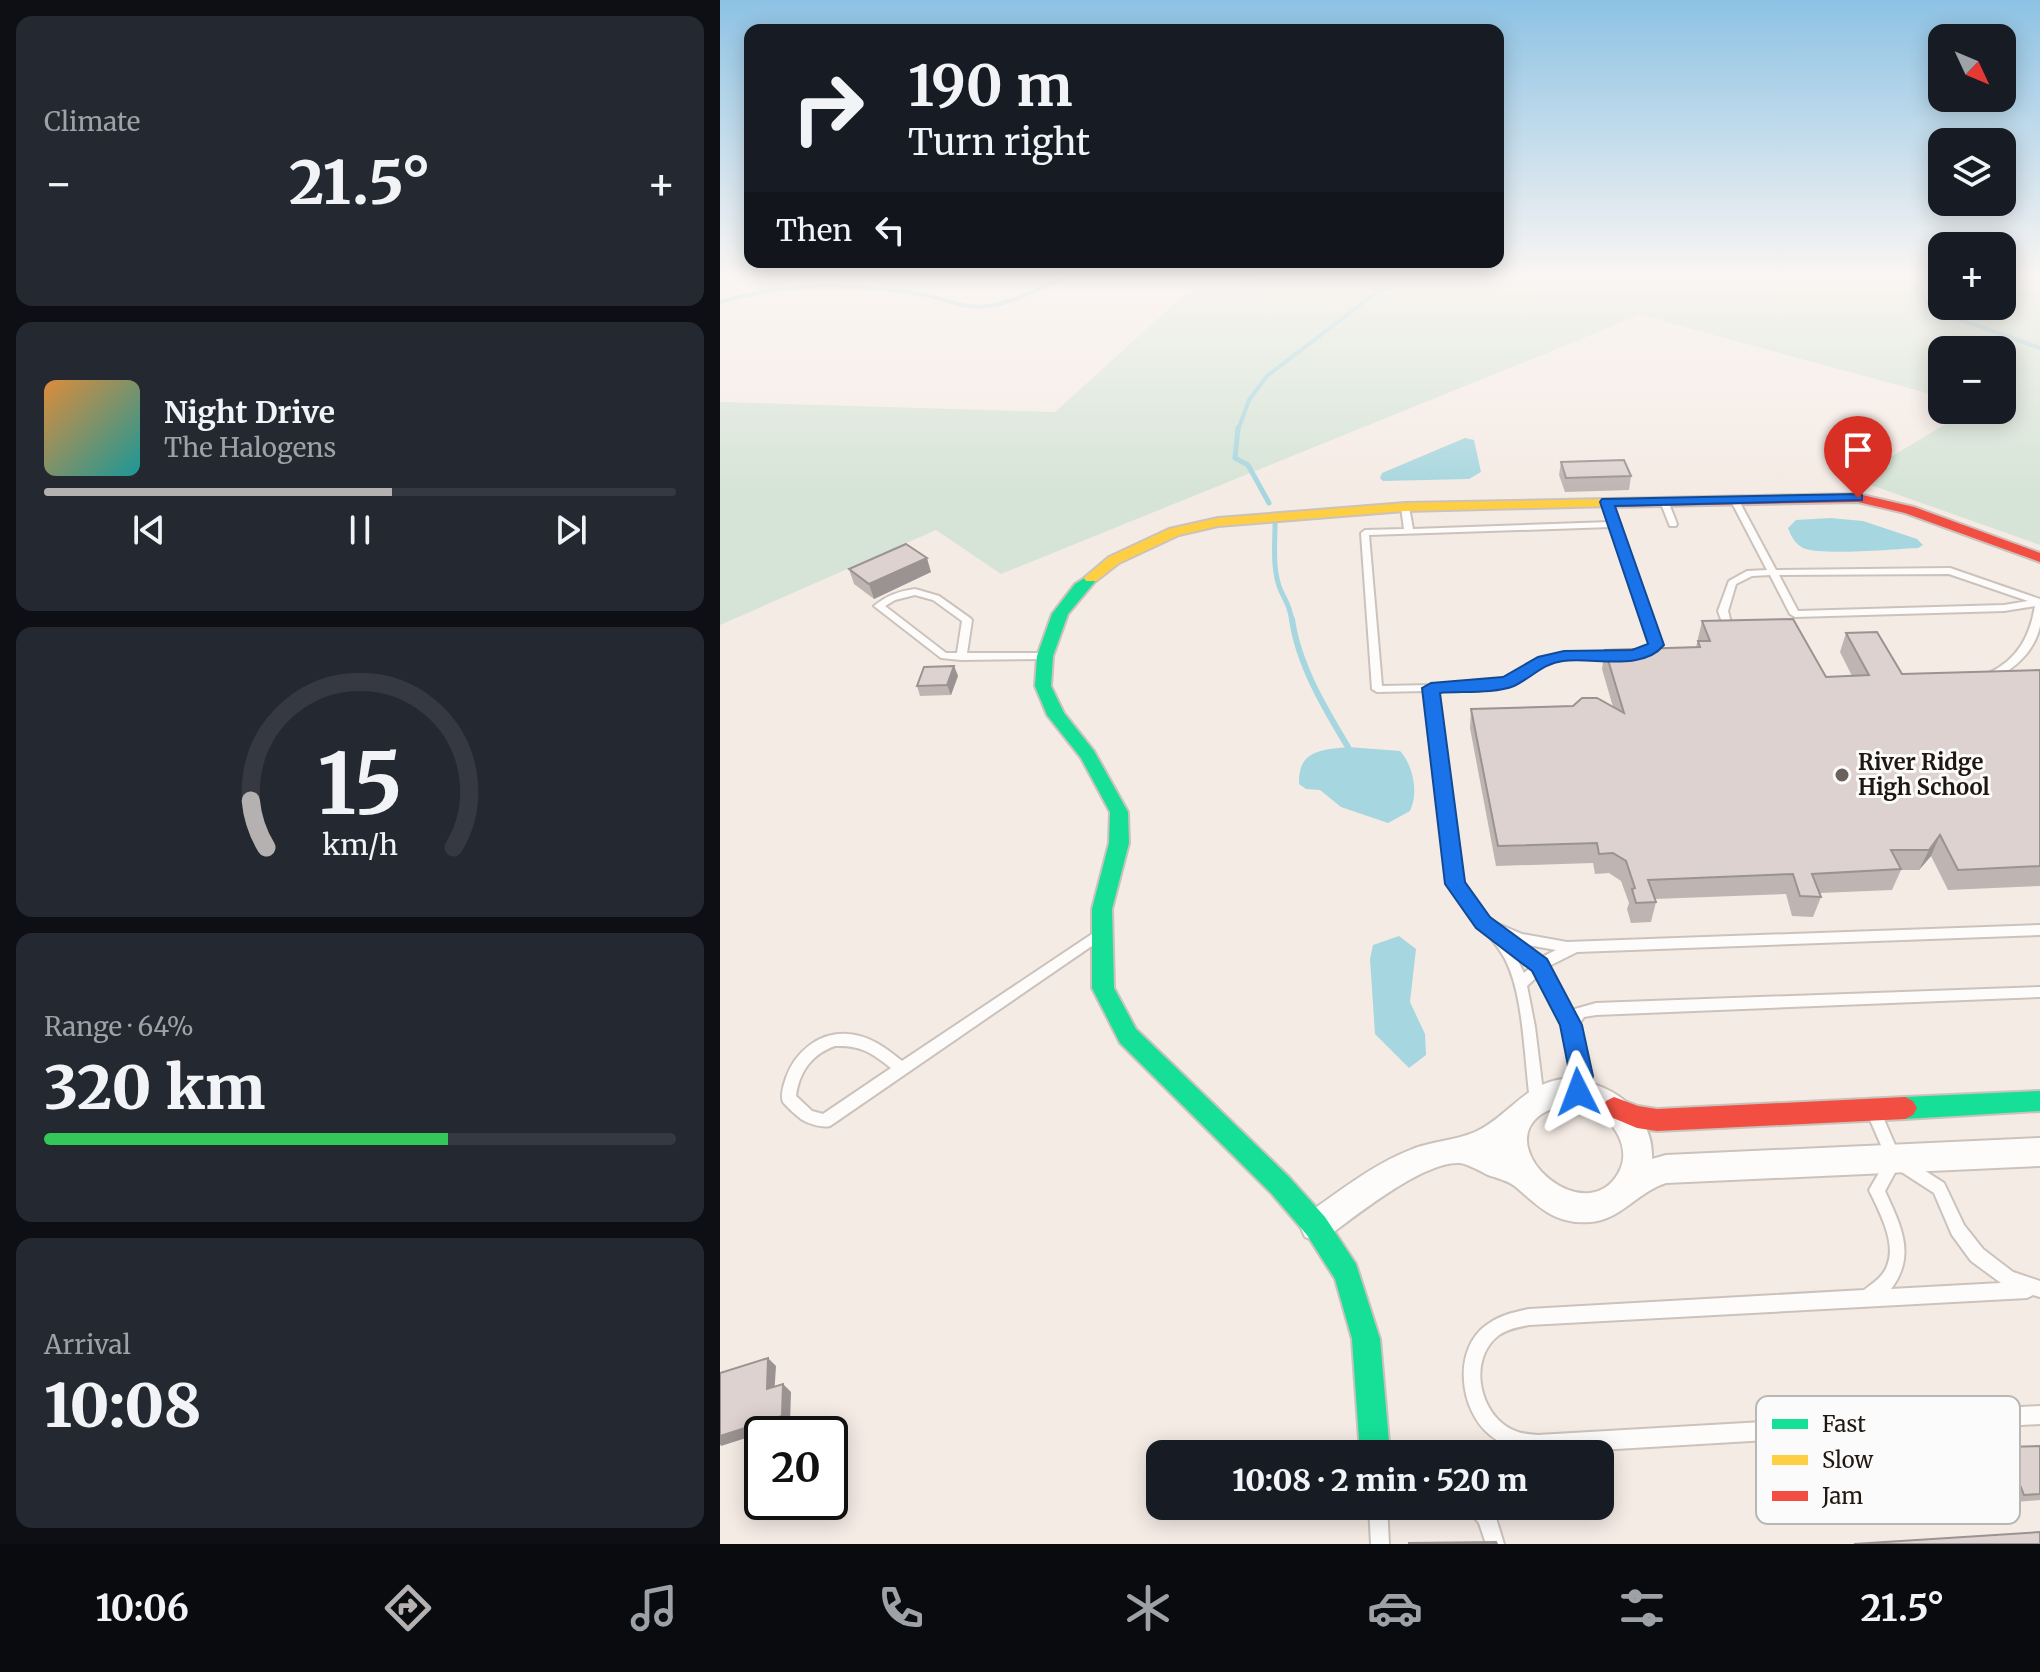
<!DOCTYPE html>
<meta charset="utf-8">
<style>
body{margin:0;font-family:Merriweather,serif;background:#242831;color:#f1f3f6;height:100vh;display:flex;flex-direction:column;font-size:30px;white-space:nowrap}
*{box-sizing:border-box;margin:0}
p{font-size:26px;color:#9ea1a6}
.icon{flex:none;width:44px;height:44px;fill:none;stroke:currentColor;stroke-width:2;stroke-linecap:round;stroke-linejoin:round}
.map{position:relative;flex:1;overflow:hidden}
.drawer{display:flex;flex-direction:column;gap:16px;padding:16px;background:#0d0f14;width:720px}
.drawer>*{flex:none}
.top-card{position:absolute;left:24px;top:24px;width:760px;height:244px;border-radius:16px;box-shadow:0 4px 20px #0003;background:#171b24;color:#f1f3f6;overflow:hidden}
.needle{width:52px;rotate:134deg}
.fabs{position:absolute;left:1208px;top:24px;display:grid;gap:16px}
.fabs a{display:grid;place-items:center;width:88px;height:88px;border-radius:16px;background:#171b24;box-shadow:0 4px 20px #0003;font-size:40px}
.speed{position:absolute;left:24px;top:1416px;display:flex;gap:16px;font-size:40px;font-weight:700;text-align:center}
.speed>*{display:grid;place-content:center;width:104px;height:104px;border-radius:50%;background:#171b24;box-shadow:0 4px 20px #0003;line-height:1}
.speed .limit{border:4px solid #111;border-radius:12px;background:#fff;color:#111}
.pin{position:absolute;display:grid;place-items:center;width:68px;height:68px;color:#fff;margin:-82px -34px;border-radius:50% 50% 50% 0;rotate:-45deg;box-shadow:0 0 8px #0007}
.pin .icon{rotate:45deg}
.me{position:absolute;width:88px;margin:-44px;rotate:357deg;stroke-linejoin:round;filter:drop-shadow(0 0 6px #0008)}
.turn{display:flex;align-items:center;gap:28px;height:168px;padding:0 32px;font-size:36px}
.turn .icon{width:104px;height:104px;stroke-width:2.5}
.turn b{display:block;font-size:56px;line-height:68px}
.then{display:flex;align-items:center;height:76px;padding:0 32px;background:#0003;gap:16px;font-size:30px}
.big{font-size:60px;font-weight:800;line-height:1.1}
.drawer .tile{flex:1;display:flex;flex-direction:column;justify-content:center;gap:12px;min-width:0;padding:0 28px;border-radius:16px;background:#242831}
.drawer .dial{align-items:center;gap:0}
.dial svg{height:208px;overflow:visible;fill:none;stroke:#363941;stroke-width:7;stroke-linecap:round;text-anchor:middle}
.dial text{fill:#f1f3f6;stroke:none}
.song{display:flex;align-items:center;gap:24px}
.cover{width:96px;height:96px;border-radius:12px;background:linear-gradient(135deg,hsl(30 70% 55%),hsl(180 70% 35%))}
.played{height:8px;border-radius:4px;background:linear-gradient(90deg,#b5b1b0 55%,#363941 55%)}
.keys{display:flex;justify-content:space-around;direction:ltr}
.heat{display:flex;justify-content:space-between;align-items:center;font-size:44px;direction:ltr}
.charge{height:12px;border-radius:6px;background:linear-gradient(90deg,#34c759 64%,#363941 0)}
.trip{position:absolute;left:426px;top:1440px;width:468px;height:80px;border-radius:16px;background:#171b24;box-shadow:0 4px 20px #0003;font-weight:800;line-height:80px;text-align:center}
.tab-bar{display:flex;height:128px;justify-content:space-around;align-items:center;background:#090b0e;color:#9ea1a6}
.tab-bar .icon{width:56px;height:56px}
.tab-bar .on{color:#b5b1b0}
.tab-bar b{font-size:36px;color:#f1f3f6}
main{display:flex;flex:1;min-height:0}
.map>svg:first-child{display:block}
.green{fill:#d5e4d6}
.water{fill:#a6d6df}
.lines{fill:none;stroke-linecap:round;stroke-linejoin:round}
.stream-far2{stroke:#a6d6df;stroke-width:4}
.stream-far1{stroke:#a6d6df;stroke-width:5}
.stream{stroke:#a6d6df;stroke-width:6}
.lane-casing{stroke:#ccc2bc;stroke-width:4}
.street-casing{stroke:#ccc2bc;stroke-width:4}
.fast-casing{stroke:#ccc2bc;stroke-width:4}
.slow-casing{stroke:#ccc2bc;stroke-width:4}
.jam-casing{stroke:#ccc2bc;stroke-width:4}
.lane{fill:#fefcfb;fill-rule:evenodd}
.street{fill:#fefcfb;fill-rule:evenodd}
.fast{fill:#16e098;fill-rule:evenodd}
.slow{fill:#ffcf43;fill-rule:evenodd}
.jam{fill:#f24e42;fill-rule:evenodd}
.wall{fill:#beb5b2}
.shaded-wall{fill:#9b9391}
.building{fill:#ddd2cf;stroke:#9b9391;stroke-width:2}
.route{fill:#1a73e8;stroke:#114b97;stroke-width:2}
.poi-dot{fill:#6b615b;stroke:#fbfbfb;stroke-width:3}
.labels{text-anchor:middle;stroke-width:6;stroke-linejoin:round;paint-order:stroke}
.poi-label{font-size:22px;font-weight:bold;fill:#201710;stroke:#fbfbfb;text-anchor:start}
.key{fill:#fbfbfb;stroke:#b9b7b4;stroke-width:2}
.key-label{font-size:22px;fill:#201710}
</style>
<main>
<section class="drawer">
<div class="tile"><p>Climate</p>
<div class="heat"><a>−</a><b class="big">21.5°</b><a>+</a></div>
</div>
<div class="tile">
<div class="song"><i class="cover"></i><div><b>Night Drive</b><p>The Halogens</p></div></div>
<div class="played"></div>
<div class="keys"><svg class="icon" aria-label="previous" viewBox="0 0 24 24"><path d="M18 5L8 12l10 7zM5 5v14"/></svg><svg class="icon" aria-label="pause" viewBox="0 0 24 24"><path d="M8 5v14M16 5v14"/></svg><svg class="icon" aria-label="next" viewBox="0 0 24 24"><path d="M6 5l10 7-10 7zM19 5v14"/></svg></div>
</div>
<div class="tile dial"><svg viewBox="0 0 100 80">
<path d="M14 69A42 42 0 1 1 86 69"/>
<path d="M14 69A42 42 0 0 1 8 51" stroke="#b5b1b0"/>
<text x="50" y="56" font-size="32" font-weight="700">15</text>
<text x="50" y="72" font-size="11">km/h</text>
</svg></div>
<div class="tile"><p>Range · 64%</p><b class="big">320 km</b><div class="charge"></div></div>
<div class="tile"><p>Arrival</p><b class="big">10:08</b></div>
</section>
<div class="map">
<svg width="1320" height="1544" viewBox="0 0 1320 1544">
<rect width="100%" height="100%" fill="#f5ebe5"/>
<path class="green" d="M556 276H1222V306H1282V276H1320V545L1134 479 1249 410H1282V350H1222V397L920 315 281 574 216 530 0 625V402L335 412 472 288Z"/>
<path class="water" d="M745 438 754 440 761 472 749 479 663 481 660 478 662 473Z
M1110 518 1143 521 1197 539 1203 545 1198 548C1175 549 1101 556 1083 548 1075 544 1071 536 1068 528L1076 520Z
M628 747 680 751C693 765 699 793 690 811L668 823 621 807 600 790 586 789 579 784C578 750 601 750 628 747Z
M679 936 696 949 690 1002 705 1034 706 1055 689 1068 655 1034 650 959 653 945Z"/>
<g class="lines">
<path class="stream-far2" d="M1190 276 1207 302 1222 313 1320 348
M0 302C63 283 132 283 196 293 221 297 243 310 268 306 297 302 323 286 349 276
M518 430 529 400 547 376 657 292 691 276"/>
<path class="stream-far1" d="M518 428 515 458 528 465 549 503
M555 524C555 545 552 571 561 591 567 604 569 605 572 621"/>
<path class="stream" d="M572 619C578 664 605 709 628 747"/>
<g class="lane-casing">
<path id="lane" d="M1011 497H1014L1018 499 1056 570 1230 568 1320 599C1320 607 1320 617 1320 626 1315 650 1295 670 1273 678L1268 675 1269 673C1298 659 1310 636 1315 606L1284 611 1075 617 1070 614 1050 575 1032 576 1016 584 1008 611 1011 623 1009 625H1003L998 611 1009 581 1027 571 1047 570 1010 499ZM1229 574 1308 601 1284 605 1078 611 1059 575Z
M941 499H947L948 501 957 524 956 526H950L949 524 940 501Z
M884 500H887L891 502 940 638 939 647 920 657 915 654 931 644 930 638 891 527 649 535 662 686 711 685 785 679 821 659 844 653H899L904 656 899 659H844L827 663 787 685 716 691 739 877 748 896 769 920 802 934 847 942 1320 925V935L857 952 827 967 852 1013 855 1009 876 1003 1320 987V997L876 1015 864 1017 858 1026 869 1076 863 1096 858 1098 853 1096 851 1092 855 1076 844 1025 819 975 807 986 815 1027 824 1100 822 1104 817 1106 812 1104 810 1100C804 1058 804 995 785 959 768 928 741 912 727 877L706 691 657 692 652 689 641 533 645 530 684 529 681 507 685 505 689 507 693 529 890 522 883 502ZM802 944 836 950 820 958ZM794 953 812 966 804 973Z
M195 589 219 596 250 618 252 620 247 653H324L329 656 324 659 241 660 221 658 154 606C166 596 179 591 195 589ZM195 595 213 600 242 621 237 653H226L165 606 175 600Z
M375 932 379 933 381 937 379 941 110 1126C102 1128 89 1124 81 1119 76 1115 67 1107 63 1102 60 1095 64 1084 66 1078 75 1052 99 1032 127 1034 149 1035 166 1048 182 1061ZM115 1046C141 1045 152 1053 171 1068L103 1114 92 1111 76 1096C79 1072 92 1054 115 1046Z
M1154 1107 1159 1108 1179 1154 1224 1183 1244 1225 1263 1249 1293 1272 1320 1281V1297L1313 1295 1307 1298 809 1325C799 1327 788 1329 779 1335 747 1359 759 1415 793 1430 801 1434 810 1434 818 1435L1320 1406V1424L829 1453C808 1453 787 1449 770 1435 739 1410 732 1348 768 1324 780 1315 795 1312 809 1309L1144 1290C1153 1283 1163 1277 1167 1266 1177 1243 1159 1211 1149 1190L1167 1159 1147 1113 1149 1108ZM1177 1169 1214 1193 1232 1235 1251 1261 1281 1283 1171 1289C1197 1255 1180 1224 1165 1191Z
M649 1506H667L669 1544H651Z
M748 1506H769L776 1518 784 1544H766L759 1523 750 1513Z"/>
</g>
<g class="street-casing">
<path id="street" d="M844 1079C888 1080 934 1110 932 1159L946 1155 1320 1138V1166L946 1183C919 1191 900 1220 871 1222 836 1225 820 1208 796 1187 789 1181 777 1178 768 1175 760 1171 748 1164 740 1163 703 1161 637 1215 607 1237L596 1241 585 1237 580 1226 585 1215C619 1192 652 1165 690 1150 711 1141 735 1141 755 1132 787 1118 806 1082 844 1079ZM842 1105C850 1105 859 1104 867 1107 890 1115 913 1146 899 1172 867 1231 774 1152 819 1116 825 1111 835 1108 842 1105Z"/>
</g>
<g class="fast-casing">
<path id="fast" d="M371 574 378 578 348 614 333 656 331 686 344 713 374 751 408 812 409 843 392 909 394 988 416 1029 569 1177 605 1217 636 1264 660 1339 670 1454H640L632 1339 615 1279 587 1235 551 1193 400 1043 372 988V909L389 843 390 812 361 758 327 715 315 686 317 656 332 614 355 584Z
M1320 1091V1111L1185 1119 1177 1115 1173 1108 1177 1101 1185 1097Z"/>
</g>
<g class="slow-casing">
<path id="slow" d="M889 499 896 503 894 506 685 511 498 526 459 535 399 563 376 581H366L364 578 389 557 449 529 498 518 685 503Z"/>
</g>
<g class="jam-casing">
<path id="jam" d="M1138 494 1194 507 1320 553V562L1185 513 1138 502 889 507 882 503 889 499Z
M894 1097 918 1106 937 1109 1185 1097 1193 1101 1197 1108 1193 1115 1185 1119 937 1131 917 1128 886 1115 882 1108 886 1101Z"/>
</g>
<use href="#lane" class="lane"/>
<use href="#street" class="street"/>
<use href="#fast" class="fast"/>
<use href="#slow" class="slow"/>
<use href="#jam" class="jam"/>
</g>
<path class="wall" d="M841 462 911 476 909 490 845 492 839 475Z
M129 569 211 572 154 599 134 584Z
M982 621 1106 677 1132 676 1120 652 1126 633 1182 674 1320 670V886L1228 890 1211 856 1199 870H1181L1172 890 1100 893 1101 897 1093 917 1072 916 1066 894 935 899 936 902 931 922 911 923 907 909 909 903 901 881 889 873 875 874 873 863 776 866 750 728 751 709 893 707 882 669 885 650 976 647Z
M234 666 238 676 231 695 200 696 197 686Z
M1320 1446V1500L1296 1502 1277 1455 1285 1447Z"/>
<path class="shaded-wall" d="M207 558 211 572 154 599 149 584Z
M234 666 238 676 231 695 227 685Z
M1220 835 1211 856 1199 870 1209 850Z
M48 1358 56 1366 54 1397 47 1389Z
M63 1384 71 1392 70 1424 1 1446 0 1444V1436Z"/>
<path class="building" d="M904 460 911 476 846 478 841 462Z
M186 544 207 558 149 584 129 569Z
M1073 619 1106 677 1149 675 1126 633 1157 632 1182 674 1320 670V866L1238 870 1220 835 1209 850H1171L1181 869 1092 874 1101 897 1080 896 1073 874 928 880 936 902 916 903 912 889 915 888 906 861 893 853 879 854 877 843 778 846 751 709 853 706 862 698H877L904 713 885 650 980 647 978 641H990L982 621Z
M234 666 227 685 197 686 204 667Z
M48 1358 47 1389 63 1384 62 1416 0 1436V1373Z
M1320 1446V1494L1304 1495 1285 1447Z
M1320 1532V1544H1134Z
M776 1542 777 1544 688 1543Z"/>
<linearGradient id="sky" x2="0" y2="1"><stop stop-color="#8dc2e4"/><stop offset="0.56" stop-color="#faf6f3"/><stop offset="1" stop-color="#faf6f3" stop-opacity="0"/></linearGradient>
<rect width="1320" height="493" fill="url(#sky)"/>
<path class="route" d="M1138 494 1142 495V500L895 506 944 645C922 672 874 657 843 661 824 663 811 678 794 686 774 694 741 691 720 693L745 882 770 917 827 959 862 1025 873 1076 867 1099 858 1102 850 1099 847 1092 850 1076 840 1025 812 971 756 928 725 884 702 688 711 683 783 677 818 657 844 651 912 650 928 644 880 502 882 499Z"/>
<circle class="poi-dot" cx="1122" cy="775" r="8"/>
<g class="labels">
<g class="poi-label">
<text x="1138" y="770">River Ridge<tspan x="1138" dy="25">High School</tspan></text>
</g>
</g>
<rect x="1036" y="1396" width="264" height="128" rx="12" class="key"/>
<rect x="1052" y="1419" width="36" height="10" fill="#16e098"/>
<rect x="1052" y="1455" width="36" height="10" fill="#ffcf43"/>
<rect x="1052" y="1491" width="36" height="10" fill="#f24e42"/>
<g class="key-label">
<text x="1102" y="1432">Fast</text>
<text x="1102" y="1468">Slow</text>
<text x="1102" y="1504">Jam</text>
</g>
</svg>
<div class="fabs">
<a><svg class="needle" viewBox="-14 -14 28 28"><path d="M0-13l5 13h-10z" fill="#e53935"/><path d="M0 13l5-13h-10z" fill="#9ea1a6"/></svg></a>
<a><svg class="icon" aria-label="layers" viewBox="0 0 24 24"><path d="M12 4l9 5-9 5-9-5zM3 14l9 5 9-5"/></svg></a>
<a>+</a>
<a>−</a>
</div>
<div class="speed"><div class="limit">20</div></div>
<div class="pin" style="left:1138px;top:498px;background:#d93025"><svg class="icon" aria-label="arrive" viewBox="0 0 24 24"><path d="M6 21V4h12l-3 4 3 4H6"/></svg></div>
<svg class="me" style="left:858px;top:1092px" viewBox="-20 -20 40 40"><path d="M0-17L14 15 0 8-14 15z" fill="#1a73e8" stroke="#fff" stroke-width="4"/></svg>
<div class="trip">10:08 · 2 min · 520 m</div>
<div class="top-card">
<div class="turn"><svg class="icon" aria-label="right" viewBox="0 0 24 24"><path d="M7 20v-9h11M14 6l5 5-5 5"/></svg><div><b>190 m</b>Turn right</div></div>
<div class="then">Then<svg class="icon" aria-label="left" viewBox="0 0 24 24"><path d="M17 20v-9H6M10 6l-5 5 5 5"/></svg></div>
</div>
</div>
</main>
<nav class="tab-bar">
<b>10:06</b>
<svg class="icon on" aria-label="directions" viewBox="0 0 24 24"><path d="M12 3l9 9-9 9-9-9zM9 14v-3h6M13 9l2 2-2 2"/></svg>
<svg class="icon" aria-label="music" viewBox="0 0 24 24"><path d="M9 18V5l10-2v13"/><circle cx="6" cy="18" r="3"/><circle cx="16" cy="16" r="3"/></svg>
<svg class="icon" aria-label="phone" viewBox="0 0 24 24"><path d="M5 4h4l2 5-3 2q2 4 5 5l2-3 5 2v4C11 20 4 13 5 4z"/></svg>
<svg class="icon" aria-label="climate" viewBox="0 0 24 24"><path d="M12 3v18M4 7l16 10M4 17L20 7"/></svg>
<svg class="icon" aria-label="car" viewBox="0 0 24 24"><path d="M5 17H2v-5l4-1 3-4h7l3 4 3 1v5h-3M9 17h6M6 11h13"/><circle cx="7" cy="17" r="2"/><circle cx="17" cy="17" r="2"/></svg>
<svg class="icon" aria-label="filters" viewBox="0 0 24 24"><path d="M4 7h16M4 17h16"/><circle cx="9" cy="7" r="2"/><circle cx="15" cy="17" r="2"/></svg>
<b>21.5°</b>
</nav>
